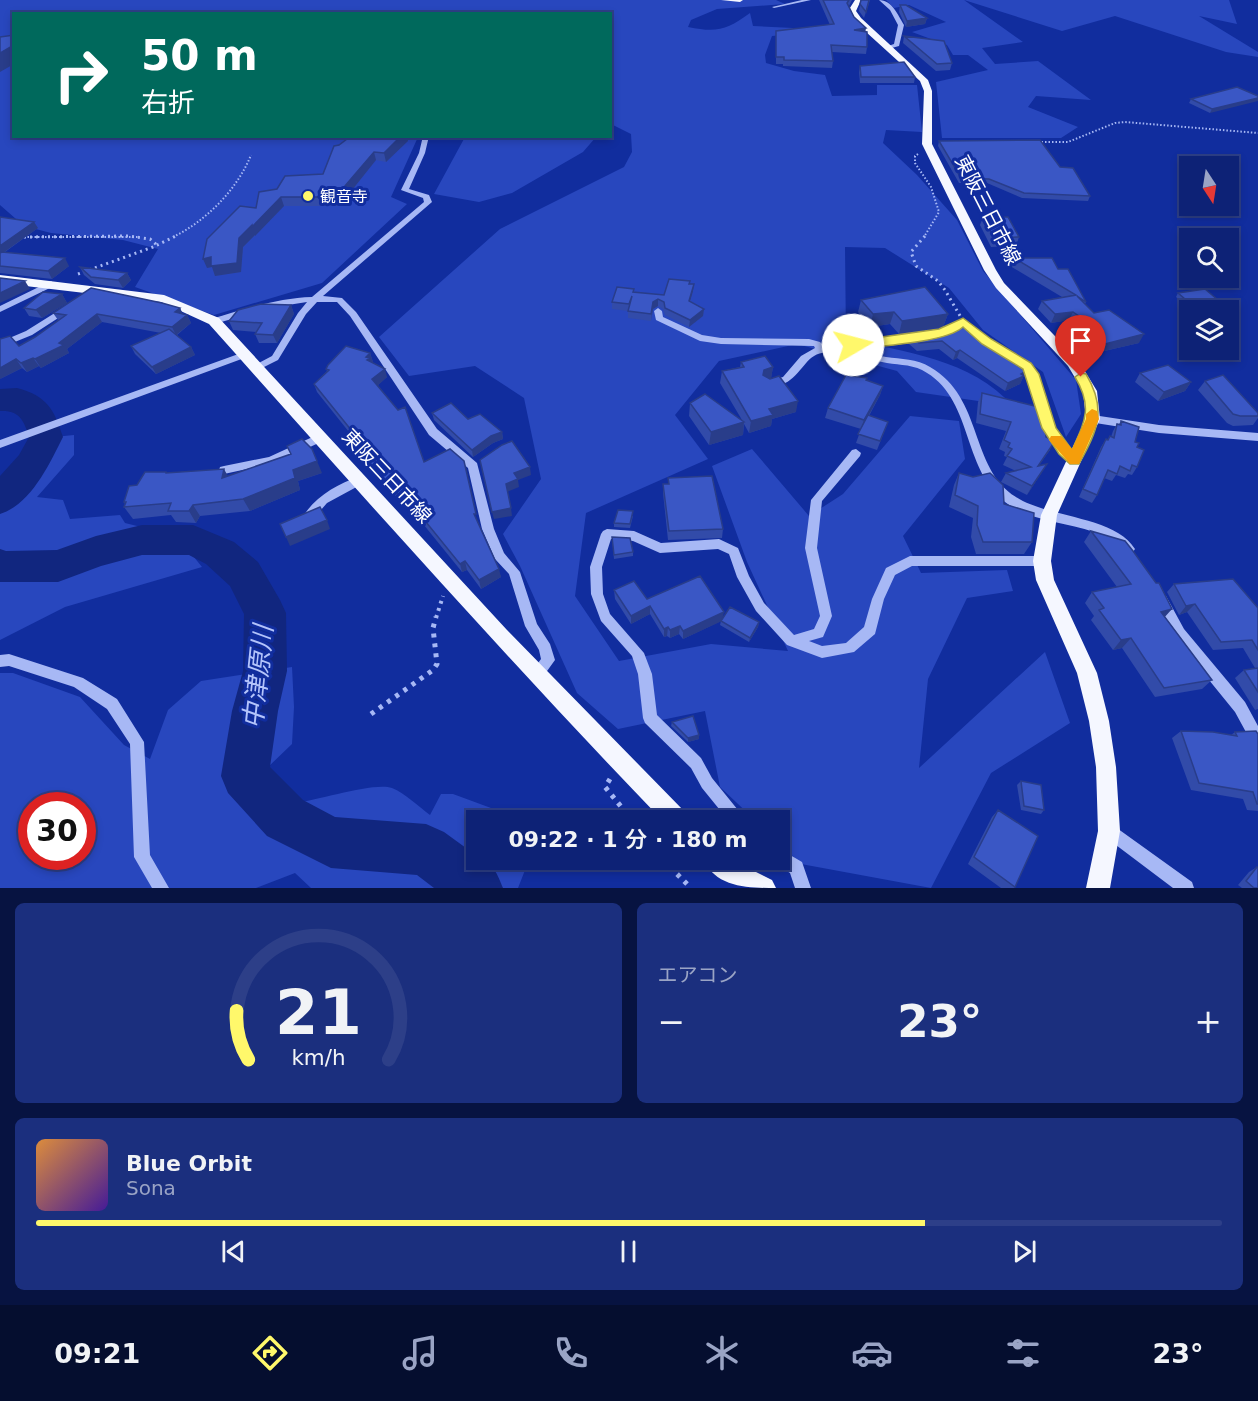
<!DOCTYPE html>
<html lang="ja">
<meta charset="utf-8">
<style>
body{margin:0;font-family:"DejaVu Sans","Noto Sans JP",sans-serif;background:#1b2f7e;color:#f1f3f6;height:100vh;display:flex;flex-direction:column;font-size:22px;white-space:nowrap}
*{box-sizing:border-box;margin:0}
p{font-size:20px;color:#9aa4c5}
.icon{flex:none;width:33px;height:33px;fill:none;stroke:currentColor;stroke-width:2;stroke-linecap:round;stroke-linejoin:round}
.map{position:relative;height:888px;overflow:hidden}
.details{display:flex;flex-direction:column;gap:15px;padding:15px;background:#071341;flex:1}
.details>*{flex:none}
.banner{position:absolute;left:12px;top:12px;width:600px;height:126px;border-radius:0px;box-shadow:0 3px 9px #0003,0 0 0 2px #2d3f88;background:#00695c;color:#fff;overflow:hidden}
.needle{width:39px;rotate:168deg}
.tools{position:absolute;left:1179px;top:156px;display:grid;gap:12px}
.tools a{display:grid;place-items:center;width:60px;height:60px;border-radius:0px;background:#0d2276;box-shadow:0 3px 9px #0003,0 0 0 2px #2d3f88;font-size:30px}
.speed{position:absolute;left:18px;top:792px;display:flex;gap:12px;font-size:30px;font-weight:700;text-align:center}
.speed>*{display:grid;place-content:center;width:78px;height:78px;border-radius:50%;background:#0d2276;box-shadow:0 3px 9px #0003,0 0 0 2px #2d3f88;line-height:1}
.speed .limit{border:9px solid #d22;background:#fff;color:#111}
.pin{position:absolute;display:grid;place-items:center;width:51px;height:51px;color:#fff;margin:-62px -26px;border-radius:50% 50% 50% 0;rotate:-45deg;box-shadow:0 0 6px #0007}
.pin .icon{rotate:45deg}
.me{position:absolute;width:66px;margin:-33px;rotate:82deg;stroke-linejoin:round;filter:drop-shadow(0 0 4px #0008)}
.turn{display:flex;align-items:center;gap:21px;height:126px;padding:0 30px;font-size:27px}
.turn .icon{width:78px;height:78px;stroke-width:2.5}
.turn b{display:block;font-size:42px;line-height:51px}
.big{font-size:45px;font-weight:600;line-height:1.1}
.details .card{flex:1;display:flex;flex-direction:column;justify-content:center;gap:9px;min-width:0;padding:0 21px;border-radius:9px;background:#1b2f7e}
.details .dial{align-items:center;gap:0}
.dial svg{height:156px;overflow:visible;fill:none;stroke:#2d3f88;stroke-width:7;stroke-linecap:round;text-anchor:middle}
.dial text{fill:#f1f3f6;stroke:none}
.song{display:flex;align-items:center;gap:18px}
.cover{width:72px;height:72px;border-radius:9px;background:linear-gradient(135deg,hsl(30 70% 55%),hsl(260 70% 35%))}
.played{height:6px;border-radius:3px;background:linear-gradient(90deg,#fff86b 75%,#2d3f88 75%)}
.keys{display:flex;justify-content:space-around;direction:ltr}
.heat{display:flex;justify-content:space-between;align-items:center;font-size:33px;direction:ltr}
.details .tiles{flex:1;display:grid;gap:15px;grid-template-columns:1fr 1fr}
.card:last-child{grid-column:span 2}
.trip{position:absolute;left:466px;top:810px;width:324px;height:60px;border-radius:0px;background:#0d2276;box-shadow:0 3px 9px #0003,0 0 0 2px #2d3f88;font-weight:600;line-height:60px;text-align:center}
.menu{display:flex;height:96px;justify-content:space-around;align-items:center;background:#050e2f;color:#9aa4c5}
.menu .icon{width:42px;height:42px}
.menu .selected{color:#fff86b}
.menu b{font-size:27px;color:#f1f3f6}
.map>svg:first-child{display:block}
.green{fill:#2847be;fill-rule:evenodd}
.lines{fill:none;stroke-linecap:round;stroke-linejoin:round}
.river{fill:#11267f;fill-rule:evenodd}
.path-far3{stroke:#a7b8f5;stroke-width:2;stroke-dasharray:1.5 2;stroke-linecap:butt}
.path-far2{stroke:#a7b8f5;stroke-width:3;stroke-dasharray:2 4;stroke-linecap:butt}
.path-far1{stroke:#a7b8f5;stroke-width:4;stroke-dasharray:3 4.5;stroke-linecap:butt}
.path{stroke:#a7b8f5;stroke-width:5;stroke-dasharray:4 6;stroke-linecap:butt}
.minor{fill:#a7b8f5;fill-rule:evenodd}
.major{fill:#f5f7ff;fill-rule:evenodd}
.wall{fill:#324ba9}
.shaded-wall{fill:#293d8a}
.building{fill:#3a57c5;stroke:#293d8a;stroke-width:1.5}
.route{fill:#fff86b;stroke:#a6a146;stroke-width:1.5}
.slow{fill:#f59e0b}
.poi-dot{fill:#fff86b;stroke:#112d9e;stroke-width:2}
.labels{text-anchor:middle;stroke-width:6;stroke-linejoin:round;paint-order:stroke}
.far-poi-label{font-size:16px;fill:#fff;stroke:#112d9e;text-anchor:start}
.street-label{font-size:20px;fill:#fff;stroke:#112d9e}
.near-water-label{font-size:26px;font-style:italic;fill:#b4c4fb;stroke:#112d9e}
</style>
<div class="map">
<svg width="1258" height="888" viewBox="0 0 1258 888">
<rect width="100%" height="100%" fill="#112d9e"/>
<path class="green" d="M0 0H776L785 4 717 9 691 20 688 27C717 33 727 30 750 13L753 26 793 28V34L772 36 765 55 766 63 794 71 825 75 832 96 877 95V85H917L922 132 886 130 883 143 917 175 957 220 983 271 1076 380 1081 414 1066 437 1043 372 983 330 949 288 885 248 845 247 846 339C905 352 971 359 1013 406L916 392 897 371 797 344 719 361 675 415 708 459 586 513 575 596 619 661 711 644 788 651 747 562 712 466 752 449 809 516 843 494 910 416 959 421 965 459 903 536 921 573 1007 570 1013 591 967 598 928 679 919 768 1045 652 1070 723 991 773 931 888 801 864 780 844V820H755L720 787 705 711 618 729 577 693 520 566 503 534 541 479 524 398 475 366 409 376 379 337 500 229 624 167 632 152 631 134 611 124 610 14H14V136L418 137 391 197 407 204 322 283 214 315 135 287 158 249 123 240 51 233 24 226 0 205Z
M886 0H1229L1237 24 1199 16 1258 52V57L1226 52 1115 16 1062 31 964 0 1023 42 982 48 995 64 1038 61 1091 100 1036 96 1028 107 1078 127 1061 138H942L936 82 988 70 968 55H953L947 45 912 32 946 22 909 5 894 8Z
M465 137V136L596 137 583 152 512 193 479 202 434 194Z
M74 435V455L37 497 63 500 70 519 120 515 125 523 141 527 101 544 111 562 153 546H185L202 567 65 607 0 640V511L13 502 54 437Z
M292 667 294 707 292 744 267 768 269 782 296 803C319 800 374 782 392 788 405 793 419 807 430 815L441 794H453L513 816 515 820H477V860H529L518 888H311L295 873 256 888H0V673H13L80 697 124 745 150 759 168 710 201 681ZM32 806H82V856H32Z"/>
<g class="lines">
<path class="river" d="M17 388C47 396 54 409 63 437 49 465 31 504 0 514V476L19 455 29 437C24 420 19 410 0 411V389Z
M142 525H193L234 542 258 562 280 600 286 613 287 671 278 711 270 767 303 800 335 817 426 824 444 832 477 856V860C493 860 498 876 503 888H434L417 875 331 868 267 836 228 793 221 776 232 711 243 671 244 614 230 586 206 564 189 555H142L101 566 58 582H0V549L6 551 57 550 96 536Z"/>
<path class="path-far3" d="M1038 142H1068L1115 123 1125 122 1258 133
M918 154 915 156V163L931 187 939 212 924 237
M24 237H138
M173 237C206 221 237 190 251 155"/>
<path class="path-far2" d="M925 236 911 252 916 266 938 281 945 290 963 321
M24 237 128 236 150 239 157 245
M78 274 153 247 176 236"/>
<path class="path-far1" d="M436 618 443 596"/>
<path class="path" d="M371 714 433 670 437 664 433 628 436 617
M610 779 605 787 632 820
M663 860 691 888"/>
<path class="minor" d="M802 0H811L774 8 772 7Z
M879 0C892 0 898 15 904 25L899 46 888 49 885 47 894 44 898 25 890 10Z
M423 136H429L425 153 409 189 429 195 432 202 323 296 342 298 356 312 437 429 477 463 494 529 504 553 520 572 537 624 550 644 555 660 542 678 537 680 532 678 530 674 541 659 539 650 525 626 509 574 495 559 482 529 468 468 429 435 350 316 337 302H317L306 314 278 360 256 371 253 370 251 368 253 366 272 356 298 313 307 302 275 307 214 324 210 321 211 319C244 309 278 298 312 297L424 202 423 198 401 190 419 153Z
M51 281 55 284 54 286 0 312V306Z
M66 306 69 307V311L32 335 0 348V342L26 331Z
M658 308 662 311 663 317 702 335 721 338 809 339 820 342 824 346H838L864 339 928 334 930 336 925 339 864 345 851 348C862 351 874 355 886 357 901 359 917 359 930 367 984 398 969 468 1016 497 1048 518 1115 516 1135 549L1133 552C1132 553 1130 554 1129 554 1127 554 1102 535 1094 532 1065 522 1030 521 1005 502 961 468 974 397 922 370 910 364 895 365 882 362 866 359 850 352 833 352 807 351 807 367 790 380 784 385 776 386 769 387L764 384 766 382 783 377 801 356 815 348 814 346 721 344 700 341 656 320 654 311Z
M1000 345 1030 364 1037 374 1054 427 1068 448 1080 460 1079 463C1051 468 1033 393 1027 374L1024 368 997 350 995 348Z
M244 352 247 353 249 355 247 357 0 448V440Z
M1093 415 1159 425 1258 433V441L1159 433 1089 422 1088 419Z
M319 434 323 435 324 438 323 441 275 463 224 474 220 473 219 470 220 467 224 466 269 457Z
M856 449 861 453 860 456 822 501 817 548 832 616 823 637 809 641 822 646 846 643 864 627 872 599 886 568 910 556H1042L1046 558 1048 561 1046 564 1042 566H912L895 575 884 599 875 634 854 652 822 658 787 645 756 611 737 577 729 554 718 549 660 553 633 541 611 539 602 567 603 594 610 614 644 653 652 674 657 715 701 758 712 778 742 815 745 820H728L702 788 691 768 645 723 643 718 638 674 632 656 601 621 591 594 590 567 601 534 603 531 607 529 634 531 661 543 719 539 738 548 749 576 764 603 794 635 814 629 820 616 805 548 811 500 852 450Z
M358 477 362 478 363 481 362 484 327 503 314 518H306L304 515C316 496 338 484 358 477Z
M1162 595 1166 596 1184 629 1245 702 1258 726V747L1253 745 1235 712 1174 637 1156 600 1158 596Z
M9 654 83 678 117 699 144 742 150 855 169 888H152L134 857 130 744 107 709 74 687 9 666 0 667V655Z
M1109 823 1114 826 1192 882 1194 888H1173L1104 836 1101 831 1104 826Z
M780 849 802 862 811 888H795L790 873 774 863 773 860H780Z"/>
<path class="major" d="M721 0H743L740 2Z
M855 0H861L856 11 861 18 928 80 932 91V144L996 270 1004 283 1078 360 1097 391 1100 419 1057 515 1051 561 1054 580 1097 673 1109 721 1116 767 1120 831 1110 888H1086L1098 831 1096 767 1089 721 1077 673 1036 580 1033 561 1041 515 1086 419 1083 391 1068 366 996 288 984 270 922 144 924 91 920 81 855 22 848 11Z
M0 275 164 295 219 318 507 630 685 812 688 820H662C507 659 358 491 209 324L161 302 0 283Z
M704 860H732L772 880 776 888C750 888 716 888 704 860Z"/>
</g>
<path class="wall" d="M819 0H852L849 6 854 17 866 32 867 47 866 54 832 52 833 61 832 68 783 66V64H776V31L830 25Z
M861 0H870L864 18 859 11Z
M900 5 927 18 925 24 906 27 899 12Z
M904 36 952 63 950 70 936 71 903 43Z
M860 66 915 77 914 83H860L859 72Z
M1237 87 1210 113 1189 103 1191 99Z
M408 141 386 162 376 160 348 195 344 206H284L255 236V235L243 247 241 272 215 276 212 267 207 268 256 208 277 189 323 174 334 146Z
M939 141 1060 167 1090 196 1088 201 1022 198 987 183H959L938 146Z
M0 217 34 222 38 228 5 252 69 266 52 279 0 273Z
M983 217 1019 237 1016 246 991 247 980 225Z
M1014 258 1058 269 1086 302 1085 304 1094 313 1139 343 1100 352 1078 327 1069 320 1051 323 1038 309 1042 301 1062 297 1010 266Z
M80 267 127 273 131 280 123 288 95 284 84 275Z
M690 284 693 291 690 302 704 309 703 316 689 327 665 315 663 309 658 306 653 309 651 321 628 318V311L612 309V302L634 292 664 295Z
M1178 293 1225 306 1222 310H1191L1176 297Z
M62 294 67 303 42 318 29 316 24 308Z
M861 300 948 314 943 327 899 334 890 324 870 327 858 312Z
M291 305 294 314 277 343H259L255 334 257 332 233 330 229 321Z
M180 308 182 314 187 315 191 323 177 335 191 347 195 355 156 374 135 354 131 346 161 333 102 322 67 349 69 353 41 368 39 366 27 372 22 368 0 379 19 346 35 337 58 320 53 313Z
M912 336 1012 354 1009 360 1026 371 1020 384 1005 391 957 358 953 360 939 349 917 351 909 344Z
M370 353 373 362 372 363 387 377 378 385 424 462 478 522 501 577 481 589 467 570 462 572 415 514 414 515 350 449 347 441 353 437 317 392 314 384 327 371 326 369Z
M741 362 773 367 771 378 796 412 772 419 771 426 749 433 744 424 743 435 709 445 689 416 690 403 742 420 720 383 722 371 740 367Z
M1140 373 1191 382 1185 391 1158 401 1135 382Z
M866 380 883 386 880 395 869 416 888 422 877 450 856 443 861 429 825 418 828 408Z
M1205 381 1258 413V418L1253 425 1233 426 1227 423 1198 390Z
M982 393 1046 437 1050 450 1039 465 1042 472 1027 495 1001 482 1006 473 1016 471 1003 465 1007 457 1004 456 1005 452 999 449 1006 431 976 423 978 402Z
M432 413 468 419 502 432 503 439 493 443 473 457 434 420Z
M1121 421 1135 442 1137 447V467L1132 475 1128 474 1125 478 1116 475 1112 481 1104 478 1097 495 1092 503 1079 497 1101 447 1106 439 1108 440 1110 436 1111 437 1113 431 1117 424H1119Z
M167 473 228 476 322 473 298 481 300 490 250 511 200 516 196 523 176 522 171 515 133 519 124 507 125 504 124 502 137 485Z
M959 473 1032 542 1024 554H976L971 537 973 518 949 507 954 485Z
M668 478 723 529 722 538 668 540 663 493V484H668Z
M633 516 630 528 614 527V523Z
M1091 531 1165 617 1212 680 1202 689 1155 697 1122 648 1113 650 1091 620 1094 616 1085 603 1092 592 1117 587 1084 542Z
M612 537 633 552V556L614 559Z
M1174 584 1258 608V709L1255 710 1235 678 1244 670 1255 668 1243 648 1213 650 1187 612 1179 615 1167 592Z
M614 590 723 618 759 622 758 627 749 642 720 625 721 621 683 639 679 634 670 638 667 636 664 637 650 614 631 624 615 599Z
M672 722 699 735V739L688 742 671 726Z
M1181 731 1231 735 1235 732 1258 734V811L1247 810 1243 799 1191 790 1172 738Z
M1021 781 1044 810 1041 814 1021 810 1017 785Z
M998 810 1015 887 1014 888H1001L968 864 992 817Z
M1257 867 1258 888H1242L1238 885 1249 872Z"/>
<path class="shaded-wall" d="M927 18 925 24 906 27 907 21Z
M866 28 865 34 854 30Z
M14 45V64L0 72V53Z
M1258 98V101L1210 113 1212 109Z
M401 136H407L408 141 386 162 384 153Z
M374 152 376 160 348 195 344 206 341 197 345 186Z
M281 197 284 206 255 236V235L243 247 241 272 215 276 212 267 207 268 203 259 239 238Z
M34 222 38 228 0 255V246Z
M65 258 69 266 52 279 48 271Z
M127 273 131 280 123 288 118 280Z
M25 281 30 289 0 303V293Z
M694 284 693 291 688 308 689 301Z
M62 294 67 303 42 318 36 310Z
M658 299V306L653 309 651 321 653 302Z
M291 305 294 314 277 343 273 335Z
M180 308 184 316 175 312Z
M704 309 703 316 689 327 690 320Z
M894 312 890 324 870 327 873 314Z
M1073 312 1069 320 1051 323 1055 314Z
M97 314 102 322 67 349 69 353 41 368 35 359 59 343Z
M948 314 943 327 899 334 902 321Z
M187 315 191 323 176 335 172 327Z
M1144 334 1139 343 1100 352 1105 344Z
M191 347 195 355 156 374 152 367Z
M960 350 957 358 953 360 956 352Z
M370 353 373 362 371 363 372 367 366 357Z
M33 358 39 366 27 372 21 363Z
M16 359 22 368 0 379V368Z
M773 367 771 379 761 387 764 370Z
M385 369 387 377 375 388 372 379Z
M1026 371 1020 384 1005 391 1008 383Z
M1191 382 1185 391 1158 401 1164 392Z
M883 386 880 395 861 429 864 420Z
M798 401 796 412 772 419 771 426 749 433 751 421 769 409Z
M744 422 743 435 709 445 711 432Z
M502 432 503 439 493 443 473 457 472 450 491 436Z
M317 461 322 473 298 481 300 490 250 511 243 499 293 470Z
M1047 464 1042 472 1027 495 1032 486Z
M530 467 531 475 518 480 519 487 507 492 506 484 514 473Z
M224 469 230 480 222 478Z
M193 505 200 516 196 523 189 511Z
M413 506 415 514 414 515 411 507Z
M511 508 512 516 494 519 492 512Z
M327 520 330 529 290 546 286 537Z
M465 561 467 570 462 572 460 564Z
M499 569 501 577 481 589 479 580Z
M1195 604 1187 612 1179 615 1186 606Z
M650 606V614L631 624V616Z
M1172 609 1163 619 1161 612Z
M724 612 722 621 683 639V631Z
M759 622 758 627 749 642 750 638Z
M680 626 679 634 670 638V630Z
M668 627 667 636 664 637V629Z
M1131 638 1122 648 1113 650 1121 640Z
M699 735V739L688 742V738Z"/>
<path class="building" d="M823 0H849L847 3 854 17 866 28 854 30 867 32V47L831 45 833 61 784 60V57H776V31L834 24Z
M861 0H869L866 12 860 4Z
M900 5H906L927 18 907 21Z
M14 35V45L0 53V37Z
M904 36 944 41 952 63 937 64Z
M904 62 915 77H861L860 66Z
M1237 87 1258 96V98L1212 109 1191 99Z
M351 136H401L384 153 374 152 345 186 341 197H281L252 227V225L239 238 237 263 211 266V257L203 259 207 239 240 206 256 208 259 192 277 189 285 176 323 174 334 146 339 145Z
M1040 140 1060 167 1073 168 1090 196 1024 193 989 179 961 178 939 141Z
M0 217 34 222 0 246Z
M983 217H1008L1019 237 994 238Z
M2 252 65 258 48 271 0 266V253Z
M1014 258H1052L1058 269H1068L1086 302 1077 296 1094 313 1109 310 1144 334 1105 344 1083 319 1073 312 1055 314 1042 301 1076 295Z
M80 267 127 273 118 280 91 277Z
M0 278 25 281 0 293Z
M669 279 690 281 689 284H694L689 301 704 309 690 320 665 308 664 302 658 299 653 302 651 314 628 311 632 296 629 304 612 302 617 287 634 289 633 292 664 295Z
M925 287 948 314 902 321 894 312 873 314 861 300Z
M91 288 162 303 180 308 175 312 187 315 172 327 97 314 59 343 64 345 35 359 33 358 21 363 16 359 0 368V339L10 336 19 346 35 337 66 315 53 313Z
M1205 289 1225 306 1198 310 1178 293Z
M43 292 62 294 36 310 24 308Z
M261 304 291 305 273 335 255 334 262 323 229 321 238 310Z
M967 322 1012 354 1006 358 1026 371 1021 374 1024 376 1008 383 960 350 956 352 942 341 919 343 912 336 946 329Z
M169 329 191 347 152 367 131 346Z
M346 346 370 353 366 357 370 358 367 360 385 369 372 379 398 410 405 407 424 462 450 449 464 461 476 514H474L499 569 479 580 465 561 460 564 413 506 411 507 347 441 356 436 314 384 329 370 326 369 328 365Z
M765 356 773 367 764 370 763 375 770 379 779 376 798 401 769 409 773 415 751 421 722 371 744 367 741 362Z
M1168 365 1191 382 1164 392 1140 373Z
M846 375 867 378 866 380 883 386 864 420 828 408Z
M1223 375 1258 413V416H1240L1233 414 1205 381Z
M982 393 1043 408 1046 437 1055 441 1038 466 1047 464 1032 486 1006 473 1031 467 1007 456 1012 449 1008 447 1010 443 1004 440 1011 422 980 414Z
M705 394 744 422 711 432 690 403Z
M451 403 468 419 480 414 502 432 491 436 472 450 432 413Z
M868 415 888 422 880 441 858 434Z
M1121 421 1139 427 1135 442 1139 443 1137 447 1144 450 1137 467 1132 465 1130 471 1120 466 1117 474 1108 470 1097 495 1083 489 1106 439 1108 440 1110 436 1114 438 1117 424 1121 425Z
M302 439 312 449 317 461 293 470 295 478 243 499 193 505 189 511H168L171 503 124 507 126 502H124L129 486 137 485 145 472H166V473L224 469 222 478 291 454 287 446Z
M512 441 530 467 514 473 518 479 506 484 511 508 492 512 480 460 502 445Z
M959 473 973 477 990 473 1003 485 1004 504 1034 513 1032 542H983L977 525 978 506 955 495Z
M712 476 723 529 669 531 663 484H669L668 478Z
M320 507 327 520 286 537 280 524Z
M618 510 633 511 630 524 614 523Z
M1091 531 1125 541 1133 551 1156 583H1159L1172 609 1161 612 1212 680 1164 688 1131 638 1121 640 1099 610 1104 608 1092 592 1131 584Z
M612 537 630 538 633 552 614 555Z
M700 576 724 612 683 631 680 626 670 630 668 627 664 629 650 606 631 616 614 590 634 581 647 599Z
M1233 579 1258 608V650L1252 640 1221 642 1195 604 1186 606 1174 584Z
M730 607 759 622 750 638 721 621Z
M1258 668V692L1244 670Z
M693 716 699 735 688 738 672 722Z
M1181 731 1213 732 1237 736 1235 732 1256 731 1258 734V804H1257L1253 792 1199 783Z
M1021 781 1041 785 1044 810 1024 806Z
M998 810 1038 836 1015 887 974 857Z
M1257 867 1258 868V888H1254L1246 881Z"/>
<path class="route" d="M963 318 991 339 1031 363 1039 374 1056 428 1072 450C1085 421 1093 407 1075 377L1081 373 1086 374C1107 409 1098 430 1079 464H1070L1059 454 1042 428 1023 369 982 344 963 327C945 343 879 346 853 349L847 345 853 341 939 329Z"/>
<path class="slow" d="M1092 409 1097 411 1099 419 1079 464H1070L1049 440 1051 436H1061L1072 449 1086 419V414Z"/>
<circle class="poi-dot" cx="308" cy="196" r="6"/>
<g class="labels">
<g class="far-poi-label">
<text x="320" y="202">観音寺</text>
</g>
<g class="street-label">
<text transform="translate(988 210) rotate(63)" y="7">東阪三日市線</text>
<text transform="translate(387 476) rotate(47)" y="7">東阪三日市線</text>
</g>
<g class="near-water-label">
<text transform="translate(258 677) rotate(-84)" y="9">中津原川</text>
</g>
</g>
</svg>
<div class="tools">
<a><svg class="needle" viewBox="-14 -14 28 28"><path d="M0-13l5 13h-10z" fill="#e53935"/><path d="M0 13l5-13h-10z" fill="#9aa4c5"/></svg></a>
<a><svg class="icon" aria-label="search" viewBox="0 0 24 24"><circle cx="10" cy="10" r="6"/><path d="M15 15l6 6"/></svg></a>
<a><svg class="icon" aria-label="layers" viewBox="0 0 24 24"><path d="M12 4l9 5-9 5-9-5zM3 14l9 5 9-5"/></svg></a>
</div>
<div class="speed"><div class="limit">30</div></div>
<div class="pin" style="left:1081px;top:377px;background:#d93025"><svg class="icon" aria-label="arrive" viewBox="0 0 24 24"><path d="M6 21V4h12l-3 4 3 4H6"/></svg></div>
<svg class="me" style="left:853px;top:345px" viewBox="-20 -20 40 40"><circle r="19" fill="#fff"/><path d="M0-13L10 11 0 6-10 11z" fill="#fff86b"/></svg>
<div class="trip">09:22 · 1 分 · 180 m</div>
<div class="banner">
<div class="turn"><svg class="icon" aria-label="right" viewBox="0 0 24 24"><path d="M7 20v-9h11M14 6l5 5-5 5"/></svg><div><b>50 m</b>右折</div></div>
</div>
</div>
<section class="details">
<div class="tiles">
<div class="card dial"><svg viewBox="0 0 100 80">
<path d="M14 69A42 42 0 1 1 86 69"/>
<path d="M14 69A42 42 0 0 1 8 44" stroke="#fff86b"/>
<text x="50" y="56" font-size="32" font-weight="700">21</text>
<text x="50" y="72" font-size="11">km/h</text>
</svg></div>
<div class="card"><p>エアコン</p>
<div class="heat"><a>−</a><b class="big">23°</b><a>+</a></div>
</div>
<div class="card">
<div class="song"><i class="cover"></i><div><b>Blue Orbit</b><p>Sona</p></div></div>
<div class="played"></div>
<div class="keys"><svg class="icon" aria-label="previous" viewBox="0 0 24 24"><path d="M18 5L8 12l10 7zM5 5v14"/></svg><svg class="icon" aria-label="pause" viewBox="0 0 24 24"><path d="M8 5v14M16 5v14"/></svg><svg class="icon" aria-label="next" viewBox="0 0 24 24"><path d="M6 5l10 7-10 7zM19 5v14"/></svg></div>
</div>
</div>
</section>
<nav class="menu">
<b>09:21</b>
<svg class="icon selected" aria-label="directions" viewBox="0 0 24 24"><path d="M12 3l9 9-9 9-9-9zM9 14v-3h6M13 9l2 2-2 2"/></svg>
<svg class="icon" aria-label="music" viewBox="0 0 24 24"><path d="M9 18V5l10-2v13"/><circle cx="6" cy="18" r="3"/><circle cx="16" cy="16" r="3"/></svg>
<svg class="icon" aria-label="phone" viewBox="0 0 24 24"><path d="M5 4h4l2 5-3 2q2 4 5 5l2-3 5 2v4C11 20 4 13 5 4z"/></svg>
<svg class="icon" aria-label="climate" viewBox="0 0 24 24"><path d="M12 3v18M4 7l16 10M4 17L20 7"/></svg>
<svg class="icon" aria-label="car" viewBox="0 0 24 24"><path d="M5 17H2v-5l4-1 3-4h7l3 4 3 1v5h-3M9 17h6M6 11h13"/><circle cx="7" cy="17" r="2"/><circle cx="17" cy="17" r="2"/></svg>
<svg class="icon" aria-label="filters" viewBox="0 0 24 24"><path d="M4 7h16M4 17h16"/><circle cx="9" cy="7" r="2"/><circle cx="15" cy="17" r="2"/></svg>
<b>23°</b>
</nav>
